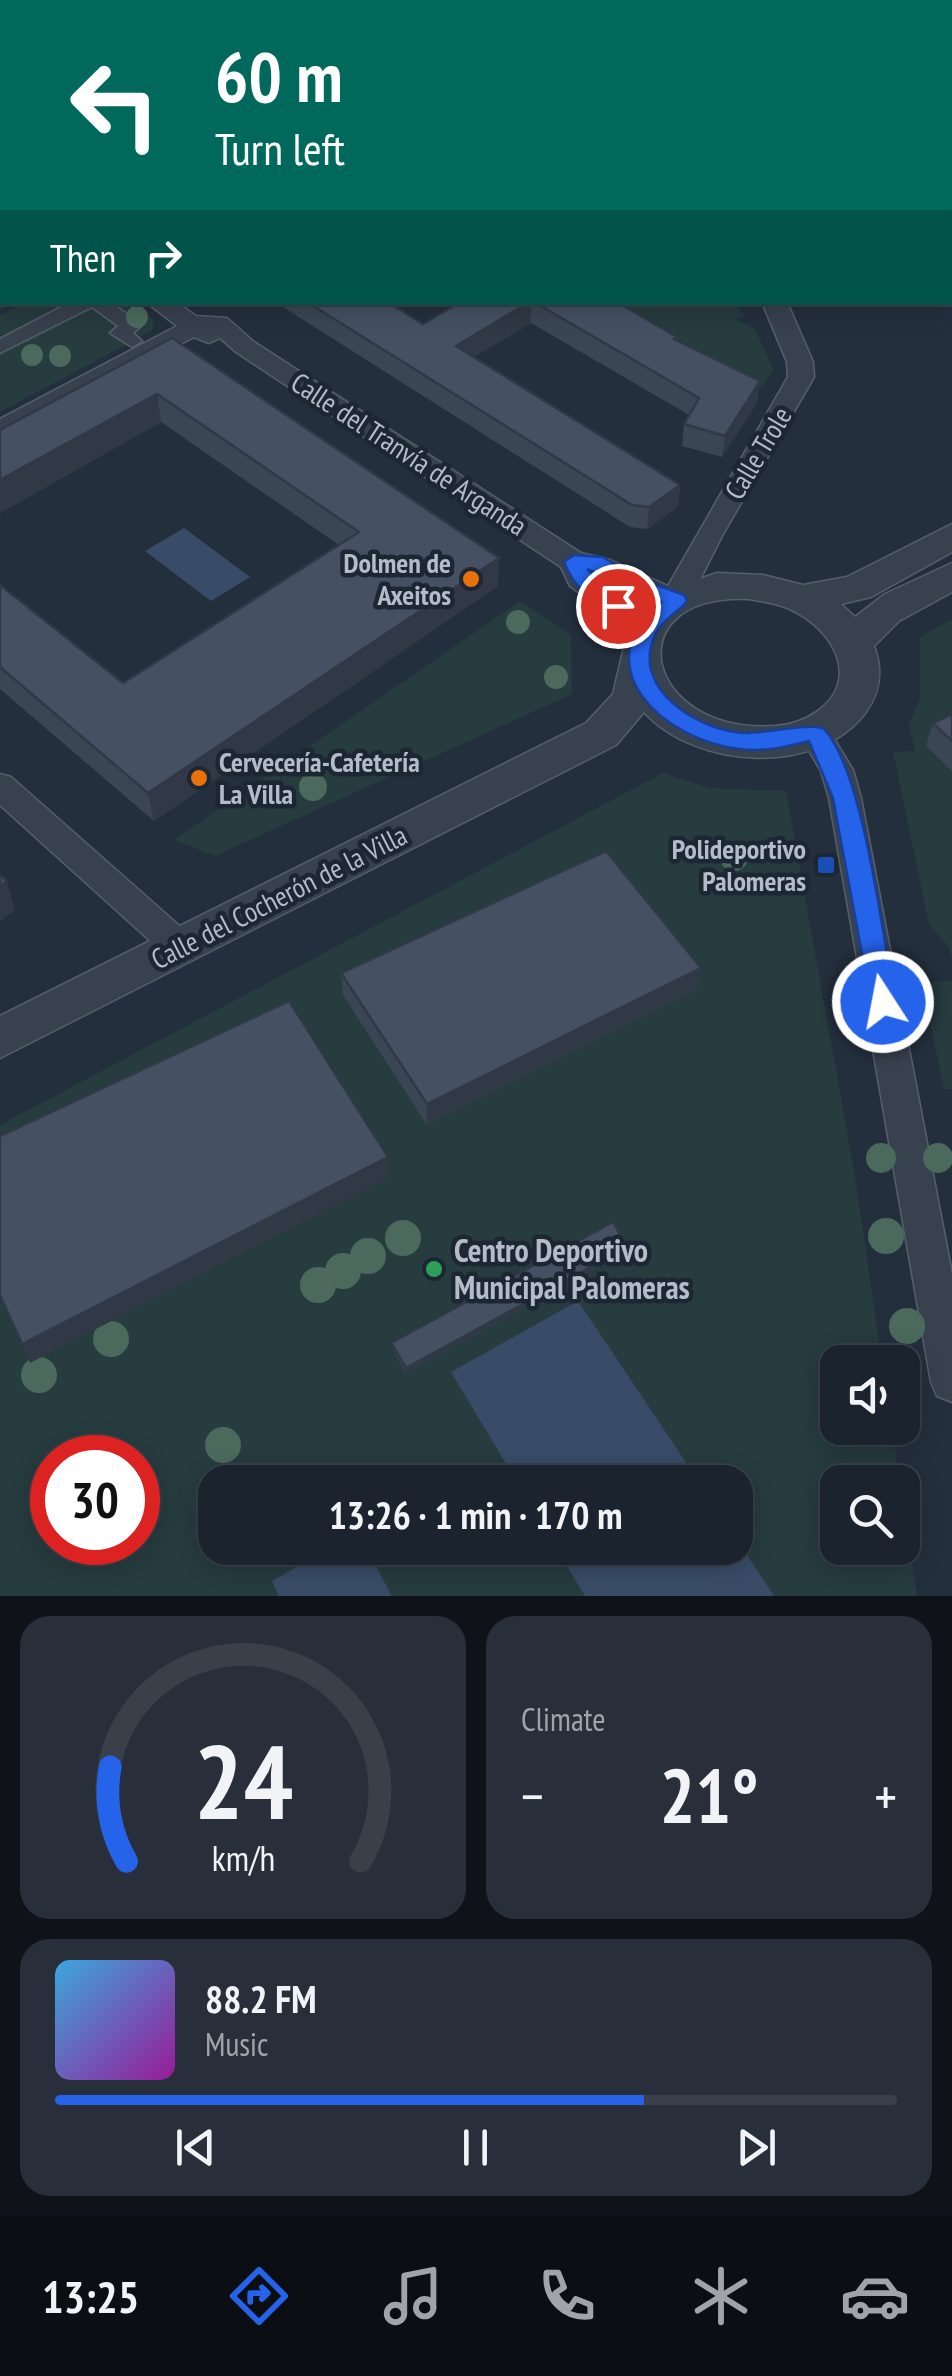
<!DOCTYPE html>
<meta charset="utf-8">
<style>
body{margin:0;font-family:"PT Sans Narrow",sans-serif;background:#282f3a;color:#f1f3f6;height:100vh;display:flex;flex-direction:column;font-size:38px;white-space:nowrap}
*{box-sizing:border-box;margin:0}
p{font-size:32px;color:#a0a4aa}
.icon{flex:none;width:55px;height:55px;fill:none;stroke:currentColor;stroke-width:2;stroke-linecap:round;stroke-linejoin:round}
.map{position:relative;height:1596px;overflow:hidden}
.details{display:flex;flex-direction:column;gap:20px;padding:20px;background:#0f1319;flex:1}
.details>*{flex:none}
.hud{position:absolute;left:0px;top:0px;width:952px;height:305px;box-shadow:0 5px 25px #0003,0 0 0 2px #39404a;background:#00695c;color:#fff;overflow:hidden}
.fabs{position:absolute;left:820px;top:1345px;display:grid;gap:20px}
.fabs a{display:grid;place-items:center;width:100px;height:100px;border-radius:20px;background:#1b232e;box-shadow:0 5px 25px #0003,0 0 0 2px #39404a;font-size:50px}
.speed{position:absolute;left:30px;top:1435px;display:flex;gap:20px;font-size:50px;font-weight:700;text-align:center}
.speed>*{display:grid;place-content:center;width:130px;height:130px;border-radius:50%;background:#1b232e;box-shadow:0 5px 25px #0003,0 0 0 2px #39404a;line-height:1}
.speed .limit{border:15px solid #d22;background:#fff;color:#111}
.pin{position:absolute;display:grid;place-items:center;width:85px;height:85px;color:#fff;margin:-42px;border:5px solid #fff;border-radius:50%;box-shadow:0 2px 10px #0007}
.me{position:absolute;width:110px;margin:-55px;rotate:349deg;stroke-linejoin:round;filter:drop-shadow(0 0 8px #0008)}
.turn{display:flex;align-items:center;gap:35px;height:210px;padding:0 50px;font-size:45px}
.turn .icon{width:130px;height:130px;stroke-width:2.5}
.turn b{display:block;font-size:70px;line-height:85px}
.then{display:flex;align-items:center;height:95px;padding:0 50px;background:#0003;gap:20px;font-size:38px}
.big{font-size:75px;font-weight:800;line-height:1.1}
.details .widget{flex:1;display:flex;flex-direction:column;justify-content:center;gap:15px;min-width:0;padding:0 35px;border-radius:30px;background:#282f3a}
.details .dial{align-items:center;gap:0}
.dial svg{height:260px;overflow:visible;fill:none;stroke:#39404a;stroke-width:7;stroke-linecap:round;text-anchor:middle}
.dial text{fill:#f1f3f6;stroke:none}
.song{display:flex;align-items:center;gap:30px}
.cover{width:120px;height:120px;border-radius:15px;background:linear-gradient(135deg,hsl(200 70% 55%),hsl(300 70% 35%))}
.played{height:10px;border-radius:5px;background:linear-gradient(90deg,#2563eb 70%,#39404a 70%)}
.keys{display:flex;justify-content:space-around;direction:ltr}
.heat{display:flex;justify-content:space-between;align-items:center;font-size:55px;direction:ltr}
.details .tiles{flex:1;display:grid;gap:20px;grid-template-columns:1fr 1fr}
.widget:last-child{grid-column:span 2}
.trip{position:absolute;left:198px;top:1465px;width:555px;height:100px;border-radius:30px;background:#1b232e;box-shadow:0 5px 25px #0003,0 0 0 2px #39404a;font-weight:800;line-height:100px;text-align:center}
.dock{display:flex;height:160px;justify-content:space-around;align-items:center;background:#0b0e12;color:#a0a4aa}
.dock .icon{width:70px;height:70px}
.dock .current{color:#2563eb}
.dock b{font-size:45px;color:#f1f3f6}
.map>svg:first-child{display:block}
.green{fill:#263c3f;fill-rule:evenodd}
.water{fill:#394c67}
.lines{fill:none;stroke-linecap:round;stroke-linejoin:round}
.service-casing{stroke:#565f6c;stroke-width:2}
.pedestrian-casing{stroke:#565f6c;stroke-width:3}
.minor-casing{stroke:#565f6c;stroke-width:3}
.tertiary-casing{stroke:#565f6c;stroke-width:3}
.service{fill:#38414e;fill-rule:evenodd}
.pedestrian{fill:#38414e;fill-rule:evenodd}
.minor{fill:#38414e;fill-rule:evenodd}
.tertiary{fill:#38414e;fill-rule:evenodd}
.rail{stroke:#5a6575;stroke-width:5;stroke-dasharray:8 8;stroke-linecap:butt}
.tree{fill:#4b6a5d}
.wall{fill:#3b4654}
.shaded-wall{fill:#303945}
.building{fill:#455162;stroke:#303945;stroke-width:2.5}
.route{fill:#2563eb;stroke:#184099;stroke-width:2.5}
.food-dot{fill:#e8710a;stroke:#1d2633;stroke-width:4}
.transit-dot{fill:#1a4fb4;stroke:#1d2633;stroke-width:4}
.leisure-dot{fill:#2e9e5b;stroke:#1d2633;stroke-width:4}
.labels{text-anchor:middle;stroke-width:9;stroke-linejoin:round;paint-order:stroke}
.street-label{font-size:28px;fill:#b4bcc9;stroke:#1d2633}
.poi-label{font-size:28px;font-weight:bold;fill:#b4bcc9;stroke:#1d2633;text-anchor:end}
.near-poi-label{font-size:32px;font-weight:bold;fill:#b4bcc9;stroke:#1d2633;text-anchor:start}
</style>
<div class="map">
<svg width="952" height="1596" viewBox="0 0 952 1596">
<rect width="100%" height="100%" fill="#242f3e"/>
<path class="green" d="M128 302 154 320 152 331 0 412V315L25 303Z
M607 303H738L744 317 735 318 755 329 773 369 762 388Z
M520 601 571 635 572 694 215 856 174 840Z
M952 619V959L949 947 929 924 893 752 915 751 909 725 920 699V637Z
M663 773 710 788 786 791 855 1176 882 1362H838V1428H892L900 1482H838V1548H902L903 1499 917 1596H0V1125ZM52 1458H138V1542H52ZM215 1482H735V1548H215Z
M952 981V1089H944L922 982Z"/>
<path class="water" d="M184 528 250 577 211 601 145 551Z
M578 1301 699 1482H517L451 1372Z
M735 1537 774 1596H585L556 1548H735Z
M330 1548H366L392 1596H279L272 1581Z"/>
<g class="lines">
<g class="service-casing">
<path id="service" d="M952 195V203L950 204V196Z"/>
</g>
<g class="pedestrian-casing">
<path id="pedestrian" d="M71 302H110L138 322 141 326 133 333 142 341 132 347 110 333 118 326 92 307 0 353V339Z"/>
</g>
<g class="minor-casing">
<path id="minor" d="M573 0H598L599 2H574Z
M2 130V144L0 145V131Z
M0 290 2 302 9 304 0 306Z
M146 302H176L196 316 227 318 254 342 581 553 610 560 668 586 788 377 787 362 762 302H787L813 362 814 377 723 534 686 607H666L597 577C621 594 641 611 656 637L652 644 641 648 630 644 607 613 570 586 561 567 236 352 220 338 209 343 194 337 0 438V419L177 326Z
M814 720 825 724 853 770 861 798 952 1274V1402L937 1396 931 1382 829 798 821 771 798 732 803 724Z
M0 774 11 777 192 937 197 947 192 957 180 961 168 957 0 805Z"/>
</g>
<g class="tertiary-casing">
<path id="tertiary" d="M952 524V552L871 597 841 604 855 617 885 594 952 563V592L899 621 874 646C883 670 881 691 866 712 818 777 696 769 644 712L616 745 0 1058V1016L586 723 613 694 628 630 639 611 661 592 717 573 763 575 803 585 847 577ZM748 599C766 602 783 604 799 614 836 635 859 681 818 711 805 720 791 725 775 726 644 735 613 594 748 599Z"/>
</g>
<use href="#service" class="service"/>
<use href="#pedestrian" class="pedestrian"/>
<use href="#minor" class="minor"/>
<use href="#tertiary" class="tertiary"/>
<path class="rail" d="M441 2 446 0
M471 2 476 0
M492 2 498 0
M520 2 526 0"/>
</g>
<g class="tree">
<circle cx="137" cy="317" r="11"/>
<circle cx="32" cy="355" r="11"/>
<circle cx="60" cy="356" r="11"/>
<circle cx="518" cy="622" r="12"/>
<circle cx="556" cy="677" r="12"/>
<circle cx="313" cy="787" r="14"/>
<circle cx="734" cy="857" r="14"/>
<circle cx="881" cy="1158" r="15"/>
<circle cx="938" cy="1158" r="15"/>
<circle cx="886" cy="1236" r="18"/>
<circle cx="403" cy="1238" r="18"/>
<circle cx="368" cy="1256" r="18"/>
<circle cx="343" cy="1271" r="18"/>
<circle cx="318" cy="1285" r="18"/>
<circle cx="907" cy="1326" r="18"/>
<circle cx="111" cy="1339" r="18"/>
<circle cx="39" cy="1375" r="18"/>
<circle cx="223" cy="1445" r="18"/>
</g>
<path class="wall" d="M950 227H952V295L950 292Z
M275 302H388L423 324 460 302H617L677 337V340L760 381 757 403 722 457 682 446 684 424 689 415 531 323 474 357 680 485 678 507 647 529 630 527Z
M172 338 498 586 154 821 0 689V585L123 683 339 545 161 422 0 513V430Z
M952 714V771L926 746 933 723Z
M701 968 697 990 427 1125 343 995 341 973Z
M626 1253 406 1373 392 1348 391 1343Z"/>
<path class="shaded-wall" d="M0 51H2V80L0 81Z
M952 167V185L950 187V169Z
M529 302H531V323L456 368V346Z
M760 381 757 403 722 457 725 436Z
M157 394 161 422 0 513V480Z
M680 485 678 507 647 529 649 507Z
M499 558 498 586 154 821 148 793Z
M7 881 15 910 0 921V886Z
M701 968 697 990 427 1125V1104Z
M388 1157 389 1178 30 1363 22 1344Z
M627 1247 626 1253 406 1373V1368Z"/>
<path class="building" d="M552 0H578L584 2H547Z
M612 0H808L812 2H612Z
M950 29 952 30V139L951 141 952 167 950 169Z
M950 227H952V267L950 264Z
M307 302H388L423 324 460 302H529L456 346 680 485 649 507 632 505Z
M534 302H617L677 337 674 339 760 381 725 436 684 424 699 398Z
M172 338 499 558 148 793 0 667V585L123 683 359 532 157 394 0 480V430Z
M952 714V741L933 723Z
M606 851 701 968 427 1104 341 973Z
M0 875 7 881 0 886Z
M289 1001 388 1157 22 1344 0 1295V1136Z
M613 1222 627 1247 406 1368 391 1343Z"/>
<path class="route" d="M574 555 603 557 635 577 684 595 687 600 684 605C666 620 653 628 650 652 644 698 705 731 744 733 762 734 817 721 825 730 864 774 883 939 895 1002L892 1009 883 1012 874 1009 871 1002 833 798 809 741C786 747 764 752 740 749 665 741 582 667 661 602L587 569 628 606 625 611C599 617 572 583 564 562Z"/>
<g class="food-dot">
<circle cx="471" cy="579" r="10"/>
<circle cx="199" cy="778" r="10"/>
</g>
<rect class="transit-dot" x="816" y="855" width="20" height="20" rx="5"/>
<circle class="leisure-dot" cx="434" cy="1269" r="10"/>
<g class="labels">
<g class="street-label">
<text transform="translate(758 453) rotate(-59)" y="10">Calle Trole</text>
<text transform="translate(409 454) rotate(33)" y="10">Calle del Tranvía de Arganda</text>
<text transform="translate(279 897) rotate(-27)" y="10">Calle del Cocherón de la Villa</text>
</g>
<g class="poi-label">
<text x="451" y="573">Dolmen de<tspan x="451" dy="32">Axeitos</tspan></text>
<text x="219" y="772" text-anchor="start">Cervecería-Cafetería<tspan x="219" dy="32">La Villa</tspan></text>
<text x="806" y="859">Polideportivo<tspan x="806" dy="32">Palomeras</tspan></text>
</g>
<g class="near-poi-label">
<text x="454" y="1262">Centro Deportivo<tspan x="454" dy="37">Municipal Palomeras</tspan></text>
</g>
</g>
</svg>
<div class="fabs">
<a><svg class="icon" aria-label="sound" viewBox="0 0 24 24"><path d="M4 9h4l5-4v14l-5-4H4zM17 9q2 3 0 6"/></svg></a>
<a><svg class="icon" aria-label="search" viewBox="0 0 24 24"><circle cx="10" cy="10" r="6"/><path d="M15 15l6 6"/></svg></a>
</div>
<div class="speed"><div class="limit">30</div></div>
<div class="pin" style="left:618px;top:606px;background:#d93025"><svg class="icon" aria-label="arrive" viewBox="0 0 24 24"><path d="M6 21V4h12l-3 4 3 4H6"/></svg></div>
<svg class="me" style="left:883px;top:1002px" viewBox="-20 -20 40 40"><circle r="17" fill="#2563eb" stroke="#fff" stroke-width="3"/><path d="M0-11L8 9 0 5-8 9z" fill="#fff"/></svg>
<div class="trip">13:26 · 1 min · 170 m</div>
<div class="hud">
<div class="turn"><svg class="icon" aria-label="left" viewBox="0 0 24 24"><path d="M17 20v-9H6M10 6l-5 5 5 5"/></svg><div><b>60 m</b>Turn left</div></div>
<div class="then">Then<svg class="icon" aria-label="right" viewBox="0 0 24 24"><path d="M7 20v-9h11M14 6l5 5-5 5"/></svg></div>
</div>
</div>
<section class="details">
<div class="tiles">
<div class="widget dial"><svg viewBox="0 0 100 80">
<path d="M14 69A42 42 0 1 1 86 69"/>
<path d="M14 69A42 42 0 0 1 9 40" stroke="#2563eb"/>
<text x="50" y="56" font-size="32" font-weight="700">24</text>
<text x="50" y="72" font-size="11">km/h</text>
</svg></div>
<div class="widget"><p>Climate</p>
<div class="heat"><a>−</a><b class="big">21°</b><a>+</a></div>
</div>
<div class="widget">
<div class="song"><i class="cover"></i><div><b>88.2 FM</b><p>Music</p></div></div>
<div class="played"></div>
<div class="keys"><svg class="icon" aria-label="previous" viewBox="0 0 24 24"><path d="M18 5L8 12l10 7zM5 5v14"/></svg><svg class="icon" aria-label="pause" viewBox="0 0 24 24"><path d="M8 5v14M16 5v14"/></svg><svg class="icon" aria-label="next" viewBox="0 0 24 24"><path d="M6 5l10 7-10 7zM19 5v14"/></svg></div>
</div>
</div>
</section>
<nav class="dock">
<b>13:25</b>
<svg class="icon current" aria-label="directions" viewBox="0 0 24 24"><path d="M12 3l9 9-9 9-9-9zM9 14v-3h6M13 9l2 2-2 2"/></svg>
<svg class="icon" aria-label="music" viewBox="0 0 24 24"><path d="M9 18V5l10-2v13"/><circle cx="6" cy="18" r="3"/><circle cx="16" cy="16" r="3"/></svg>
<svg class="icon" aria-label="phone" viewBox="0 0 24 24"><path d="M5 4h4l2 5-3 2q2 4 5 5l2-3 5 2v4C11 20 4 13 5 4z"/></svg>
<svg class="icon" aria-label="climate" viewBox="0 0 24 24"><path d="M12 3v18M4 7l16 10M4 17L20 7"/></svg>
<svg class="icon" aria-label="car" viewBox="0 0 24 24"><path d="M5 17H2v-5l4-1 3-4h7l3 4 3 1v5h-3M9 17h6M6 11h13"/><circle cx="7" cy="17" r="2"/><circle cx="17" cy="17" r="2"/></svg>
</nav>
